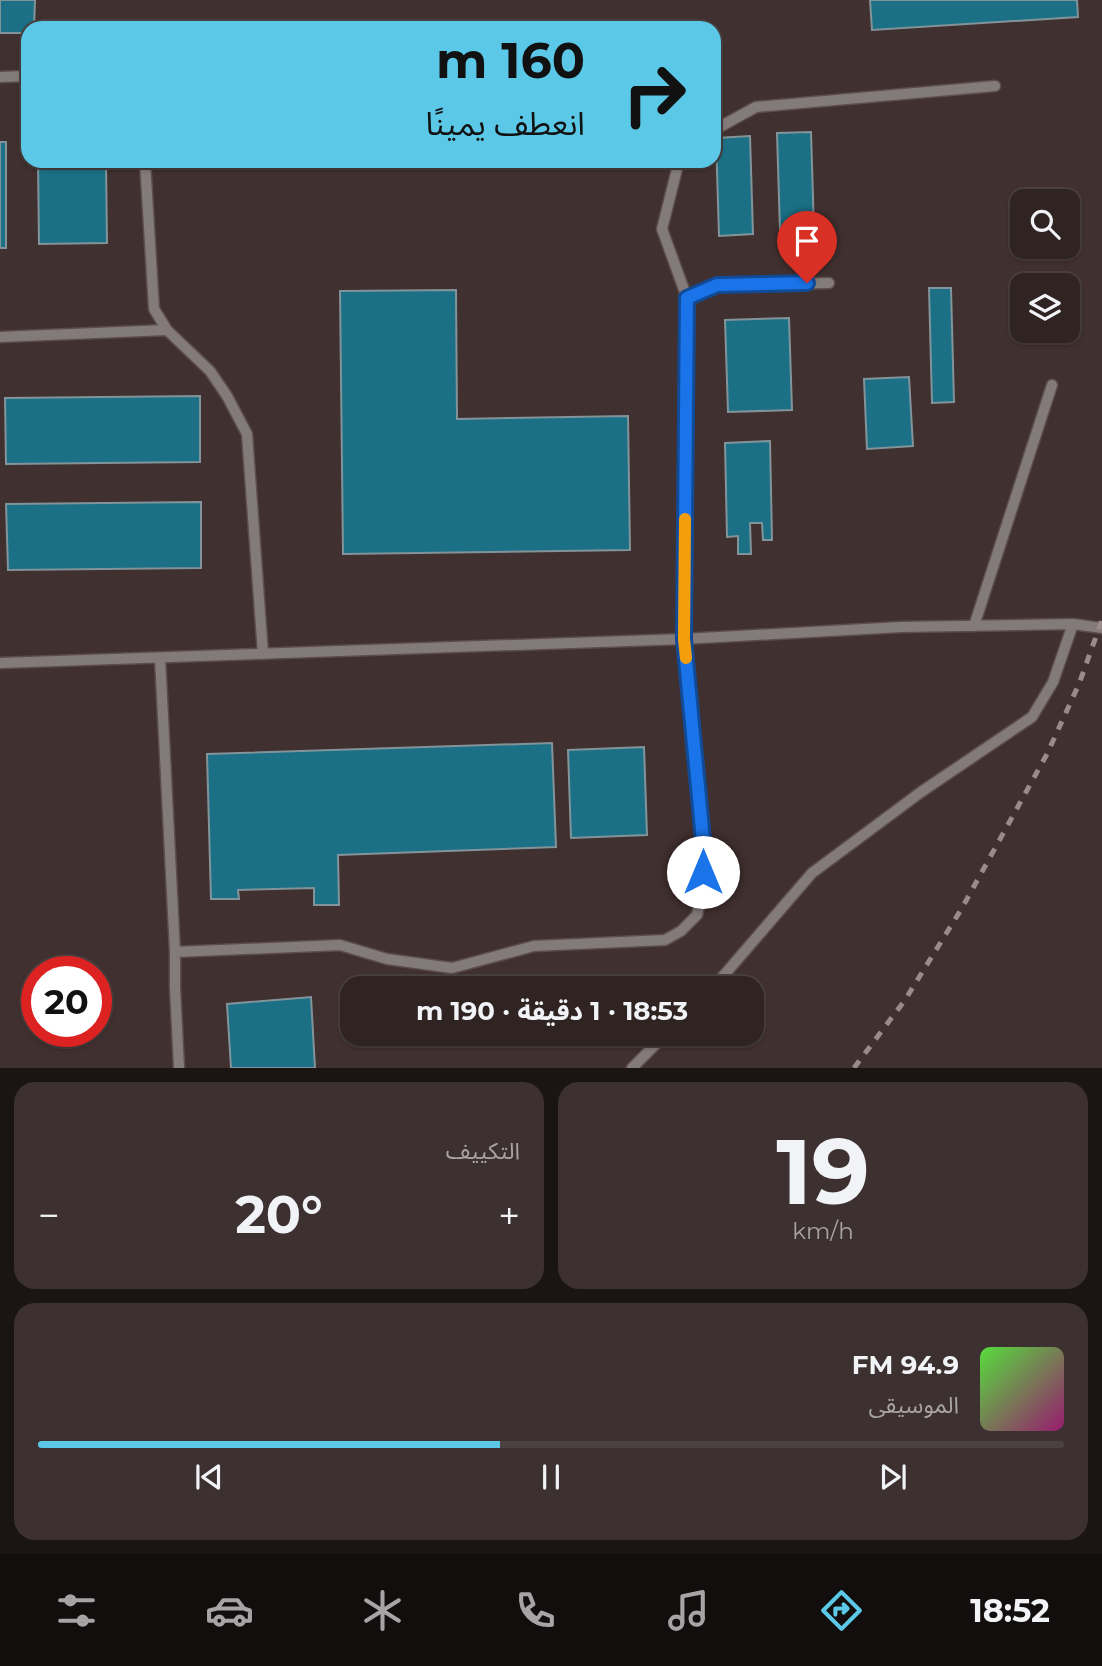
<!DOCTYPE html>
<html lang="ar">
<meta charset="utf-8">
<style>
body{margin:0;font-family:Montserrat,"Noto Sans Arabic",sans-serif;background:#3c3030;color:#f1f3f6;direction:rtl;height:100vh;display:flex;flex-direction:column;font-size:26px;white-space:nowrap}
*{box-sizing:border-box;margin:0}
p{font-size:23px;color:#a8a4a6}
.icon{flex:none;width:38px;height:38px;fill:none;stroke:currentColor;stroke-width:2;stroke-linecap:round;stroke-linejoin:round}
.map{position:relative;height:1068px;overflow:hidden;direction:ltr}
.side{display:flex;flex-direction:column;gap:14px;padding:14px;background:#1a1413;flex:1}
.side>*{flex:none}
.hud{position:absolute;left:21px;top:21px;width:700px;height:147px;border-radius:21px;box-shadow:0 2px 5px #0004,0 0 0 2px #4b4141;direction:rtl;background:#5bc8e7;color:#111;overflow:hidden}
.tools{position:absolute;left:1010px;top:189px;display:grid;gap:14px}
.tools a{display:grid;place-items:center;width:70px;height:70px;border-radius:14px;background:#302423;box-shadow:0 2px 5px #0004,0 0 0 2px #4b4141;font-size:35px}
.speed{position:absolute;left:21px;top:956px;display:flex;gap:14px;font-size:35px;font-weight:700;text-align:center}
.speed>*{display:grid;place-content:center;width:91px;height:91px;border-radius:50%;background:#302423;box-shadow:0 2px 5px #0004,0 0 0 2px #4b4141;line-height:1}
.speed .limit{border:10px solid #d22;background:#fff;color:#111}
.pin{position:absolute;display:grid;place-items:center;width:60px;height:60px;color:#fff;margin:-72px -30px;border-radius:50% 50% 50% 0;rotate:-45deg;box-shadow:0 0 7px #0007}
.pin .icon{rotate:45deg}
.me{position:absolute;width:77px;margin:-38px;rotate:0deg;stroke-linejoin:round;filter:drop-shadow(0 0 5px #0008)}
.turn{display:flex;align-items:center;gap:24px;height:147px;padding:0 21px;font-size:32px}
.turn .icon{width:91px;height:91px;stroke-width:2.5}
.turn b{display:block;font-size:49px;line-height:60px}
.big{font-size:52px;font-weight:700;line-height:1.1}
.side .card{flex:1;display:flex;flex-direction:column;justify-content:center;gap:10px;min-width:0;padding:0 24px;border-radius:21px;background:#3c3030}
.side .dial{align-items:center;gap:0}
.dial b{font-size:91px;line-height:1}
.song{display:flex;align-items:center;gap:21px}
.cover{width:84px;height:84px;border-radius:10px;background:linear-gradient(135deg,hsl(110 70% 55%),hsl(320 70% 35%))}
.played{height:7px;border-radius:4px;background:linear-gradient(90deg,#5bc8e7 45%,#4b4141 45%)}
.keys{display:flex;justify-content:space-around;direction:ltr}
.heat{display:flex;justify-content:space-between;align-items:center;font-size:38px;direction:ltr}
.side .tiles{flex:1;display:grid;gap:14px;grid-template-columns:1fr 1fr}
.card:last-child{grid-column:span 2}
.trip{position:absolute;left:340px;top:976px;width:424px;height:70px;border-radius:21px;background:#302423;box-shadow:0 2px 5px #0004,0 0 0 2px #4b4141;font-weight:700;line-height:70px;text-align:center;direction:rtl}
.dock{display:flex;height:112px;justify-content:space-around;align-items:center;background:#130e0e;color:#a8a4a6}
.dock .icon{width:49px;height:49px}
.dock .on{color:#5bc8e7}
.dock b{font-size:32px;color:#f1f3f6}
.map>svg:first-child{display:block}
.building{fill:#1b7086;stroke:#82949a;stroke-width:2}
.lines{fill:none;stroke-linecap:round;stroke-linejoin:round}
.service-casing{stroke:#5c4d4c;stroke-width:13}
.service{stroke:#837b7a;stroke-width:10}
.rail{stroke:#988b8a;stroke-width:5;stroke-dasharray:9 9;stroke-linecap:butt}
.route-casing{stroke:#114b97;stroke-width:18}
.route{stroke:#1a73e8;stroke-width:12}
.slow{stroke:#f59e0b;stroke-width:12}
</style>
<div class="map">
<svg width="1102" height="1068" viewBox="0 0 1102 1068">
<rect width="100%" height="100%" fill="#40302f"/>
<path class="building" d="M0 0H35L34 28H28V33H0Z
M870 0H1077L1078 17 872 30Z
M811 132 814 230 780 231 777 133Z
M750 136 753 234 719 236 716 138Z
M0 142H6V248H0Z
M38 161H106L107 243 39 244Z
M929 288H951L954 402 932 403Z
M456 290 457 419 628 416 630 550 343 554 340 291Z
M789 318 792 410 728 412 725 320Z
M909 377 913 446 867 449 864 379Z
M200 396V462L6 464 5 398Z
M770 441 772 540H763L762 523H750L751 554H738V536L727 537 725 443Z
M201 502V568L8 570 6 504Z
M552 743 556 847 338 855 339 905H314V888L238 890 239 899H211L207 754Z
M644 747 647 835 571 838 568 750Z
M311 997 315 1068H231L227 1004Z"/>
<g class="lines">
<g class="service-casing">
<path id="service" d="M0 77 28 76
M714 130 756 107 995 86
M145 161 154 309 167 330 210 371 227 396 247 434 263 654
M680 161 678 165 662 229 687 298
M0 337 167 330
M974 626 1052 385
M160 658 175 952
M0 663 684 639 901 627 1073 624 1102 628
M712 989 812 873 921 792 1032 717 1053 682 1073 624
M179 1068 175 987V952L340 945 387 959 452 968 534 946 665 940 681 931 697 915 702 892 704 851 684 639 687 298 717 285 829 283
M632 1068 666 1034"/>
</g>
<use href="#service" class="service"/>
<path class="rail" d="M854 1068 905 1000 962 908 1047 754 1079 684 1102 620"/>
</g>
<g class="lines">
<g class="route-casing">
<path id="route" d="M703 872 704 851 684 639 687 298 717 285 807 283"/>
</g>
<use href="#route" class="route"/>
<path class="slow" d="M685 519 684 639 686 658"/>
</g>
</svg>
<div class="tools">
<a><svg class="icon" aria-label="search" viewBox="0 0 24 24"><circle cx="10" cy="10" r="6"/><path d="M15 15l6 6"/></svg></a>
<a><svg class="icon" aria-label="layers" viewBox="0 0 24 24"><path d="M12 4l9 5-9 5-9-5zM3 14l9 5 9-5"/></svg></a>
</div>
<div class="speed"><div class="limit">20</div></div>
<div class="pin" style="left:807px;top:283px;background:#d93025"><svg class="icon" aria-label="arrive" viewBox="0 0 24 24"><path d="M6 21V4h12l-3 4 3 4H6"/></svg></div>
<svg class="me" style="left:703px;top:872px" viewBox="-20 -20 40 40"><circle r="19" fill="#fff"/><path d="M0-13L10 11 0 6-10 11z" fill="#1a73e8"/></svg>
<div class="trip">18:53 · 1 دقيقة · 190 m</div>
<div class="hud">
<div class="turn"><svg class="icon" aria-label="right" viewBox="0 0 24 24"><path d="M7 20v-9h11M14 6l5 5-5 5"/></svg><div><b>160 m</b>انعطف يمينًا</div></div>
</div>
</div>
<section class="side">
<div class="tiles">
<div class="card dial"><b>19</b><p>km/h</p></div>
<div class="card"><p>التكييف</p>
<div class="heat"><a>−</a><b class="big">20°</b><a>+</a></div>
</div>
<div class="card">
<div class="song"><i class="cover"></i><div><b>94.9 FM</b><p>الموسيقى</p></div></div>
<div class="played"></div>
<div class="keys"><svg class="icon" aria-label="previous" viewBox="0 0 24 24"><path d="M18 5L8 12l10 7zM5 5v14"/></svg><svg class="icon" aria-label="pause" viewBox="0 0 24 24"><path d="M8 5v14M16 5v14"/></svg><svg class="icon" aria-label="next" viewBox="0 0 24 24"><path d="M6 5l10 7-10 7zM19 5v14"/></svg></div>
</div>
</div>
</section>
<nav class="dock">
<b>18:52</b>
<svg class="icon on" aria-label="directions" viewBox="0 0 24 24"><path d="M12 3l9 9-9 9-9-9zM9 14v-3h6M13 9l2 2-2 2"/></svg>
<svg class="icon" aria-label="music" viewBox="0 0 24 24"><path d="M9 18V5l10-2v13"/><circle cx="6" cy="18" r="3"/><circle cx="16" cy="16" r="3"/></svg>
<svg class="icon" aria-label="phone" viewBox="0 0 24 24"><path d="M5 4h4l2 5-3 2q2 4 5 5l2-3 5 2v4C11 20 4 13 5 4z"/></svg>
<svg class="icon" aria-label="climate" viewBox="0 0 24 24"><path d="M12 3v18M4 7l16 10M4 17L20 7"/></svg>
<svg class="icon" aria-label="car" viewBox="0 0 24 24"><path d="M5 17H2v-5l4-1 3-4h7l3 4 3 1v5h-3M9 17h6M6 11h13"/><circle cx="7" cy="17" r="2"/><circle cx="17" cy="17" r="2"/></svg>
<svg class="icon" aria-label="filters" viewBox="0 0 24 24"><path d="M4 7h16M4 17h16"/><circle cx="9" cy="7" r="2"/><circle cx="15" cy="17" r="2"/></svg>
</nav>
